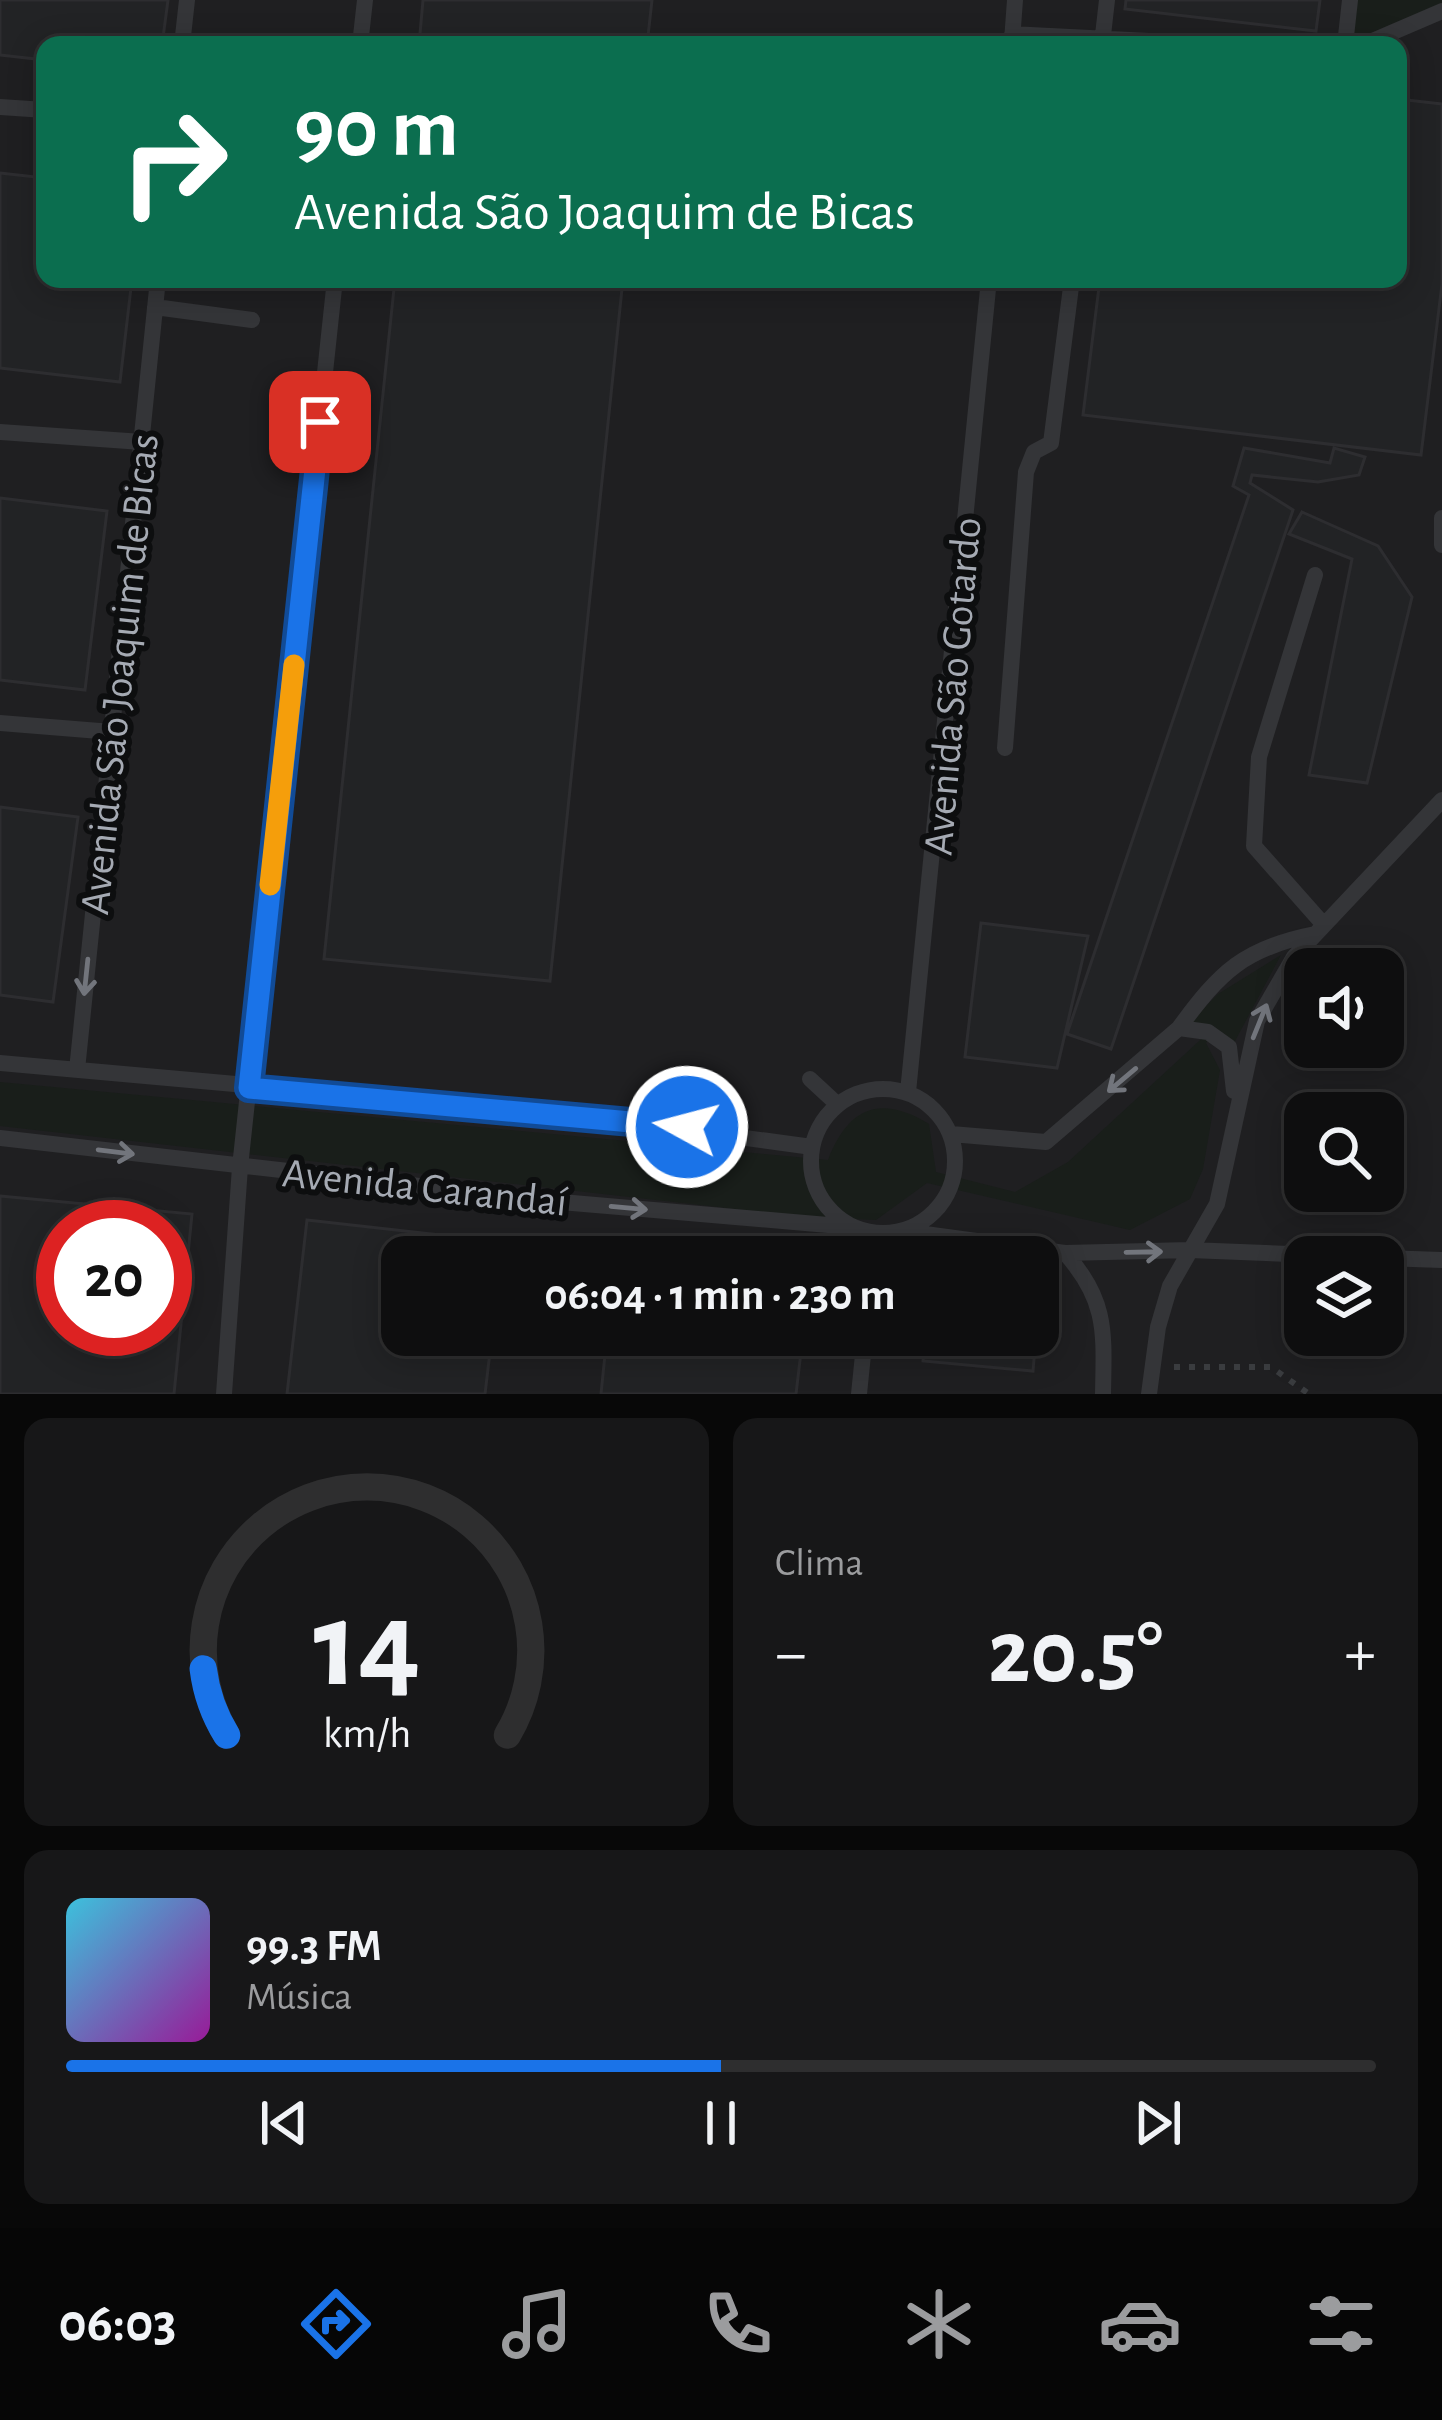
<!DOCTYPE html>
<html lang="pt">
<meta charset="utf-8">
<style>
body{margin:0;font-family:"Alegreya Sans",sans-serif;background:#171718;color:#f1f3f6;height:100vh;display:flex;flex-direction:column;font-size:45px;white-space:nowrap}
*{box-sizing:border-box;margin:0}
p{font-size:39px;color:#9b9c9e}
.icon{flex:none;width:66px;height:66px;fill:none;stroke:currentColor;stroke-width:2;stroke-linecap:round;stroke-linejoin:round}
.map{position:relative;height:1394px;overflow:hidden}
.drawer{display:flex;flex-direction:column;gap:24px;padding:24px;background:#080808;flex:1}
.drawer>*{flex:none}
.guide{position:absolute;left:36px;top:36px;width:1371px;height:252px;border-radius:24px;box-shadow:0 6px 30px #0003,0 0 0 3px #2e2e2f;background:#0b6e4f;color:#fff;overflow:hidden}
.tools{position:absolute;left:1284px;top:948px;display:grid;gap:24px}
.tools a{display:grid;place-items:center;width:120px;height:120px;border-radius:24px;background:#0e0e0f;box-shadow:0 6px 30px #0003,0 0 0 3px #2e2e2f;font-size:60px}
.speed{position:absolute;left:36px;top:1200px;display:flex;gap:24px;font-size:60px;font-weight:700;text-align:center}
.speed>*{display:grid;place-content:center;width:156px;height:156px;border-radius:50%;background:#0e0e0f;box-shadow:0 6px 30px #0003,0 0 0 3px #2e2e2f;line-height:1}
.speed .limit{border:18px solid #d22;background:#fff;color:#111}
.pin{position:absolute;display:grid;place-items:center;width:102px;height:102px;color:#fff;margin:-51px;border-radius:24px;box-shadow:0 6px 18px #0006}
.me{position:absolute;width:132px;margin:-66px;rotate:277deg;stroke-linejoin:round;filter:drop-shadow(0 0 9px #0008)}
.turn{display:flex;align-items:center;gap:42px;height:252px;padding:0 60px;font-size:54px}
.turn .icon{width:156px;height:156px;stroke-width:2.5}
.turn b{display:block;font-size:84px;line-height:102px}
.big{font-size:90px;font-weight:700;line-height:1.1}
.drawer .card{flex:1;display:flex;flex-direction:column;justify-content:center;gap:18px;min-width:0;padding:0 42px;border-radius:24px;background:#171718}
.drawer .dial{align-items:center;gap:0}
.dial svg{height:312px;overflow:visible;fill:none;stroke:#2e2e2f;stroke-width:7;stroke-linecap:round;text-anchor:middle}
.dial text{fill:#f1f3f6;stroke:none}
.song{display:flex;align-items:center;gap:36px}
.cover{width:144px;height:144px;border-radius:18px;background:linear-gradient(135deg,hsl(190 70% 55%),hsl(300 70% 35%))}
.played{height:12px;border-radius:6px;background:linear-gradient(90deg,#1a73e8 50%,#2e2e2f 50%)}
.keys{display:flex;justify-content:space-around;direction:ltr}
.heat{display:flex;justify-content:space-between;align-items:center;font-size:66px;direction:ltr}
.drawer .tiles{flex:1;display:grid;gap:24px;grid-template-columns:1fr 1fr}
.card:last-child{grid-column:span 2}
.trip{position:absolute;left:381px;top:1236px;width:678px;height:120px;border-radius:24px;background:#0e0e0f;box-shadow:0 6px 30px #0003,0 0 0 3px #2e2e2f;font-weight:700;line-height:120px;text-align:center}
.dock{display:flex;height:192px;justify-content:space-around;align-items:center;background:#060606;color:#9b9c9e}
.dock .icon{width:84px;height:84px}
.dock .on{color:#1a73e8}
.dock b{font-size:54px;color:#f1f3f6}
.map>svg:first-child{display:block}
.built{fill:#1f1f21;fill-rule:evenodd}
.green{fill:#191e1a}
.building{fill:#222325;stroke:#2d2d30;stroke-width:3;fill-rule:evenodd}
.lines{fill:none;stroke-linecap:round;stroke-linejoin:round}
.path{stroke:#3a3c3f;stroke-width:6;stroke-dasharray:6 9;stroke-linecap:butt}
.service{stroke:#343538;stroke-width:16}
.oneway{stroke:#72757c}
.route-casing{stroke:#114b97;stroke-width:30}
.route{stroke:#1a73e8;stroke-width:21}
.slow{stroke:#f59e0b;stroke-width:21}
.labels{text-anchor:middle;stroke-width:12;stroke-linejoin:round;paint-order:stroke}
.street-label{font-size:42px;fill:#a5aab3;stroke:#0d0e0f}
</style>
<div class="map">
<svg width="1442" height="1394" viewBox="0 0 1442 1394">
<rect width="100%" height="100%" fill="#121214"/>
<path class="built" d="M0 0H1442V1394H0ZM45 45H1398V279H45ZM1305 969H1383V1047H1305ZM1305 1113H1383V1191H1305ZM63 1227H165V1329H63ZM402 1257H1038V1335H402ZM1305 1257H1383V1335H1305Z"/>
<path class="green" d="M1357 0H1442V11L1363 45H1346Z
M1281 955 1234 1043 1217 1030 1206 1043 1220 1070 1203 1169 1190 1199 1130 1230 927 1183 876 1220 806 1217 0 1126V1082L828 1160C849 1106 881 1095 929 1124L936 1172 1015 1192 1068 1162 1211 1030 1190 1022 1218 994Z"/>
<path class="building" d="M0 0H168L162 45H45V60L0 55Z
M423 0H652L647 45H419Z
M1126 0H1320L1316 31 1125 9Z
M1398 99 1442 104V284L1421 455 1083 415 1100 279H1398Z
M0 173 45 178V279H132L120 382 0 368Z
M395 279H623L550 981 324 959Z
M1244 448 1330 463 1334 448 1365 457 1359 475 1318 482 1252 475 1250 483 1293 510 1111 1049 1067 1034 1249 495 1233 486Z
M0 498 107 511 85 690 0 680Z
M1302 512 1378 546 1412 597 1367 783 1309 775 1352 559 1289 534Z
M0 807 78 817 53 1002 0 995Z
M981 923 1088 936 1057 1068 965 1057Z
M0 1196 192 1214 174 1394H0ZM63 1227H165V1329H63Z
M307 1220 503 1242 501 1257H402V1335H492L485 1394H287Z
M617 1248 706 1257H616Z
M607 1335H803L796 1394H601Z
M925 1335H1036L1033 1371 923 1361Z"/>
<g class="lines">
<path class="path" d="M1174 1367H1271L1309 1394"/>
<path class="service" d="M1012 34 1228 45
M1012 41 1015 0
M1102 44 1107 0
M182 45 187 0
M360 45 365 0
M1345 45 1350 0
M1363 45 1442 11
M0 107 45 110
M155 307 252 320
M0 432 142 442
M1442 518V545
M1315 575 1259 757 1254 846 1324 925
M0 723 112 732
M1005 748 1026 472 1034 452 1051 443 1072 279
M1179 1028C1220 972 1244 948 1315 934
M0 1063 570 1114 812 1147
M77 1070 158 279
M810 1079 837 1104
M811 1161a72 72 0 1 1 144 0a72 72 0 1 1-144 0Z
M908 1092 989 279
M687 1100V1127
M951 1134 1046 1142 1179 1028 1208 1032 1229 1047 1234 1091
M0 1138 561 1202 851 1227
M903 1231 1065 1253 1190 1250 1366 1257
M1065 1253C1108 1301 1104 1333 1103 1394
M873 1257 875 1234
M1383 1258 1442 1260
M224 1394 240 1167 335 279
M859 1394 865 1335
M1149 1394 1158 1327 1170 1286 1217 1204 1257 1021 1294 957 1442 800"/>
</g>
<defs><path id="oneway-shaft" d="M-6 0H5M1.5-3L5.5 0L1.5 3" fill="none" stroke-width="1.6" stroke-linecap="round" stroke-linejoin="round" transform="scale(3)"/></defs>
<g class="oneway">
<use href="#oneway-shaft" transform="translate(86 977) rotate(96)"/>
<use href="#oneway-shaft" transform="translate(1260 1021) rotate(-68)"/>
<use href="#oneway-shaft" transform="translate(1122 1080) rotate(140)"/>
<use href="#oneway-shaft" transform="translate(116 1152) rotate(7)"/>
<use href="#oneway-shaft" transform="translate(629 1208) rotate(5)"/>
<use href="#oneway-shaft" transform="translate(1144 1252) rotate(-1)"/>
</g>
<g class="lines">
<g class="route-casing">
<path id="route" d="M320 422 249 1088 687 1127"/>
</g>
<use href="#route" class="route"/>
<path class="slow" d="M270 885 294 665"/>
</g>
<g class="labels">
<g class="street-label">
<text transform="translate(118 674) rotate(-84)" y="15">Avenida São Joaquim de Bicas</text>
<text transform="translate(951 686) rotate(-85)" y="15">Avenida São Gotardo</text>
<text transform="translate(425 1186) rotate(6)" y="15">Avenida Carandaí</text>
</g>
</g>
</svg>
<div class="tools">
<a><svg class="icon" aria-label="sound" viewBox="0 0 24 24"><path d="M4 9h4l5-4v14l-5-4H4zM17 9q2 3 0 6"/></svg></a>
<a><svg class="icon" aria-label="search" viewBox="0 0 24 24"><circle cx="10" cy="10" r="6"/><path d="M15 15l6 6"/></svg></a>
<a><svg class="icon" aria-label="layers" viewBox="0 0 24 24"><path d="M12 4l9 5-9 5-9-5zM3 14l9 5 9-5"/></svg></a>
</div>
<div class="speed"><div class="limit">20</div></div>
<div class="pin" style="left:320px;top:422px;background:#d93025"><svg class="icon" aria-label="arrive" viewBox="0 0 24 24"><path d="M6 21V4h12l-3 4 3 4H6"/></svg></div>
<svg class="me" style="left:687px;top:1127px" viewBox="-20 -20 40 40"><circle r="17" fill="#1a73e8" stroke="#fff" stroke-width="3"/><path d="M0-11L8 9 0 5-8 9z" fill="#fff"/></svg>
<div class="trip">06:04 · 1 min · 230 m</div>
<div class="guide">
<div class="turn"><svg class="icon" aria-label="right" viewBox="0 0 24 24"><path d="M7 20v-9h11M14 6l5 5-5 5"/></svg><div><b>90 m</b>Avenida São Joaquim de Bicas</div></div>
</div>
</div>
<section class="drawer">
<div class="tiles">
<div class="card dial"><svg viewBox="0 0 100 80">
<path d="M14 69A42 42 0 1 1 86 69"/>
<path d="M14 69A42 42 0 0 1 8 52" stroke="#1a73e8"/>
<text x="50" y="56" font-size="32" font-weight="700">14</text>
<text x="50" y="72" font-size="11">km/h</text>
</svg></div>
<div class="card"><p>Clima</p>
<div class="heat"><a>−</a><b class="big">20.5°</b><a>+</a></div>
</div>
<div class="card">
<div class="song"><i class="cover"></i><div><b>99.3 FM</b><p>Música</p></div></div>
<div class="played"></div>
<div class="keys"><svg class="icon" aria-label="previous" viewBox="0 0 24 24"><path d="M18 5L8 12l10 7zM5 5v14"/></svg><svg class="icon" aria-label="pause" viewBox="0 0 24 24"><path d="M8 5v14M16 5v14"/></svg><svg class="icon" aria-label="next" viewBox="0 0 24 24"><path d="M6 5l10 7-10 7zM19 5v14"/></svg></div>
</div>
</div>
</section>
<nav class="dock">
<b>06:03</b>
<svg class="icon on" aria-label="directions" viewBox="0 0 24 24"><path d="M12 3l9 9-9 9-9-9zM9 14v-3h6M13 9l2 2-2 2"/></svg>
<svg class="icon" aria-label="music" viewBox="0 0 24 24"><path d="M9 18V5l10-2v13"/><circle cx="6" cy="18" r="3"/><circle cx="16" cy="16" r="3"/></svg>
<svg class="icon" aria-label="phone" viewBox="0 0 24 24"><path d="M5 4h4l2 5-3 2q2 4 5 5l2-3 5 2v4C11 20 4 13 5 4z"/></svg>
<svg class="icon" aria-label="climate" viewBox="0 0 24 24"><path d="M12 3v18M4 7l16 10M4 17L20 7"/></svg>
<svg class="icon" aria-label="car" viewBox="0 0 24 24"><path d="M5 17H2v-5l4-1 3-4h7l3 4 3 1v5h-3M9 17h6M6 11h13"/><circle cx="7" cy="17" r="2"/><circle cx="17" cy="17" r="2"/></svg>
<svg class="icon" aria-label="filters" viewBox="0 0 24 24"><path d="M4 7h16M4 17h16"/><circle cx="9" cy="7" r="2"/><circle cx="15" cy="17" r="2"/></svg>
</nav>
